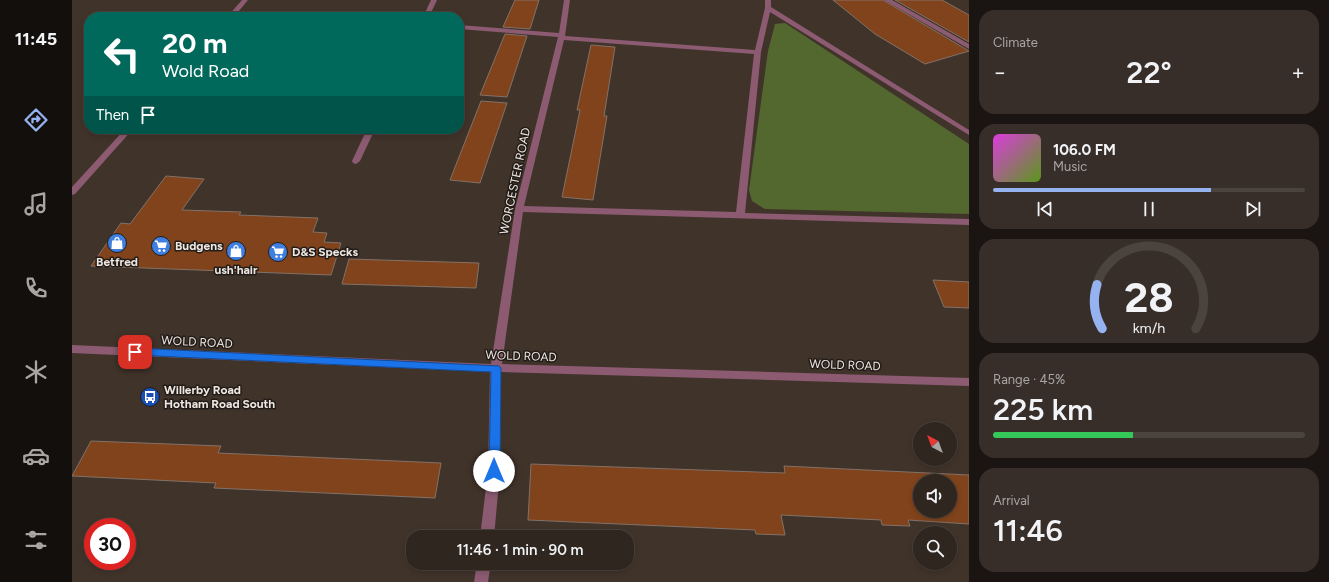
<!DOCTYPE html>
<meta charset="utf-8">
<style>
body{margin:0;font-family:Figtree,sans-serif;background:#382e29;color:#f1f3f6;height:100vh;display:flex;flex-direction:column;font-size:15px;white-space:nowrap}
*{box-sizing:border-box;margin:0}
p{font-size:13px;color:#a8a5a5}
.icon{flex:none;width:22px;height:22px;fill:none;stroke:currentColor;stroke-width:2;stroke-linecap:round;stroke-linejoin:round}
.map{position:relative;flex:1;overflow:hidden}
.panel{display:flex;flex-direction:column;gap:10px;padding:10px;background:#1a1512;width:360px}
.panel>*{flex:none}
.hud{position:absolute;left:12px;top:12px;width:380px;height:122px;border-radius:16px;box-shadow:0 2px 6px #0003,0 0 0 1px #4b433e;background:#00695c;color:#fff;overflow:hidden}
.needle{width:26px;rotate:319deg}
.fabs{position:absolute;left:841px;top:422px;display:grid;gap:8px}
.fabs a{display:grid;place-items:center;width:44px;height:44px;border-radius:50%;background:#302620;box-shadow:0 2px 6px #0003,0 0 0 1px #4b433e;font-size:20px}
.speed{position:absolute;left:12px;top:518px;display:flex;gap:8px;font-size:20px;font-weight:700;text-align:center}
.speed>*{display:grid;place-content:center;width:52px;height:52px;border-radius:50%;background:#302620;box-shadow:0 2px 6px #0003,0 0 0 1px #4b433e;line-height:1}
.speed .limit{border:6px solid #d22;background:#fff;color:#111}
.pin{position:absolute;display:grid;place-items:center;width:34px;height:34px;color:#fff;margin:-17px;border-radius:8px;box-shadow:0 2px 6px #0006}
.me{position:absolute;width:44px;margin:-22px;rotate:0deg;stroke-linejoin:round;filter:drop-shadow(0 0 3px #0008)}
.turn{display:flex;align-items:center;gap:14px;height:84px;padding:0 12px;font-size:18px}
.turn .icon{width:52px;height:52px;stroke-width:2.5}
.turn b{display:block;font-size:28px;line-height:34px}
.then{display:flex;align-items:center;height:38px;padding:0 12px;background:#0003;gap:8px;font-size:15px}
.big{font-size:30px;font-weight:600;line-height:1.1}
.panel .widget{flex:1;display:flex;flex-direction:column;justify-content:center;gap:6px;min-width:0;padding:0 14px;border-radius:16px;background:#382e29}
.panel .dial{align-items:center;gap:0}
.dial svg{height:104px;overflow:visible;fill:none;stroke:#4b433e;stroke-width:7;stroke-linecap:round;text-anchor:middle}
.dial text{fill:#f1f3f6;stroke:none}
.song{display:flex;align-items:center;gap:12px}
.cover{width:48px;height:48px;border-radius:6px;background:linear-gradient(135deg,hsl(300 70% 55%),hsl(90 70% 35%))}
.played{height:4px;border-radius:2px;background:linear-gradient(90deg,#95b2f1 70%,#4b433e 70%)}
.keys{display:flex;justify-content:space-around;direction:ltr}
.heat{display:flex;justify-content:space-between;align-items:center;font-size:22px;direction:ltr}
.charge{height:6px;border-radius:3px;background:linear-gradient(90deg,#34c759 45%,#4b433e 0)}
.trip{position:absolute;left:334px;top:530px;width:228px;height:40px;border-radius:16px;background:#302620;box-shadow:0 2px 6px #0003,0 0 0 1px #4b433e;font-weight:600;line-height:40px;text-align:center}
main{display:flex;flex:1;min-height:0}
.tabs{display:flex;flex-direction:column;width:72px;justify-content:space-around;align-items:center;background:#130f0d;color:#a8a5a5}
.tabs .icon{width:28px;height:28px}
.tabs .current{color:#95b2f1}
.tabs b{font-size:18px;color:#f1f3f6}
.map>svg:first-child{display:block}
.green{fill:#53682f}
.building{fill:#81431b;stroke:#827269;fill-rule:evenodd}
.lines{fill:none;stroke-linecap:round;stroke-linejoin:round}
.minor{fill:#8c5b72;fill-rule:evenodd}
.route{fill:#1a73e8;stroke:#114b97}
.labels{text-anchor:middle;stroke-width:3;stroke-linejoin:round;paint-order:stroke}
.street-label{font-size:12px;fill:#eee6e0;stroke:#221c18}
.poi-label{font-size:12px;font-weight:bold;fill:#eee6e0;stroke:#221c18;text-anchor:start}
</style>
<main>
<nav class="tabs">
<b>11:45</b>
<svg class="icon current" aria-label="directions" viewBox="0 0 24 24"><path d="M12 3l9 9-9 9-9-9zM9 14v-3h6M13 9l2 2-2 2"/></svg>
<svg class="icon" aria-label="music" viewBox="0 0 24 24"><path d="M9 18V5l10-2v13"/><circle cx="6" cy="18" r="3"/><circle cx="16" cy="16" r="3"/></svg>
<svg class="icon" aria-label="phone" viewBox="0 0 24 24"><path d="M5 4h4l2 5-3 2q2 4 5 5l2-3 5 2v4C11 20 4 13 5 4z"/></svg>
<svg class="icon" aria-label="climate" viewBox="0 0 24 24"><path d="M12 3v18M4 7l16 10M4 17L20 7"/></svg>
<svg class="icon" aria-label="car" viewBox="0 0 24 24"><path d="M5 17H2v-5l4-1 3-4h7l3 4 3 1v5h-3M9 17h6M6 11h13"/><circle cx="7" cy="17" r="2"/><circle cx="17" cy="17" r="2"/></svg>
<svg class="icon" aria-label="filters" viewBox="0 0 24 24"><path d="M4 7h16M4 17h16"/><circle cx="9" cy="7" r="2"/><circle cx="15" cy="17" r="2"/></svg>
</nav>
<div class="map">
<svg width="897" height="582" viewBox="0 0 897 582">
<rect width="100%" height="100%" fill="#40332a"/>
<path class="green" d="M713 23 897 144V214L693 209 680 201 677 190 696 51 703 24Z"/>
<path class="building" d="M443 0H467L458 29 431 27Z
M761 0H811L897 51 853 64 803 34Z
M823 0H870L897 15V42Z
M433 34 455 36 435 97 408 95Z
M519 45 543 47 532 116H535L521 200 490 197 508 110H505Z
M409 101 435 103 408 183 378 180Z
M94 176 132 179 110 210 169 212 167 215 246 218 241 232 255 233 252 242 269 243 259 275 19 266 49 223 58 224Z
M277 259 407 263 404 288 270 284Z
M861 280 897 282V308L872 307Z
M19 441 149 446 146 453 369 463 363 498 142 488 144 483 0 476Z
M459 464 713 473 712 466 897 475V524L836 520 838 526 810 525 809 520 709 515 713 535 684 534 683 530 456 520ZM848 481H878V511H848Z"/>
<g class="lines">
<path class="minor" d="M170 0H176L162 17H155Z
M359 0H365L357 17H351Z
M492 0H498L493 36 683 50 693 8V0H699V7L897 130V135L698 12 689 52 673 213 897 219V225L451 212 430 364 897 378V386L429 372 428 471 422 537H408L416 471 418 372 0 353V345L419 364 443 209 486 37 387 29V25L487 33ZM492 40 682 54 664 212 452 206Z
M812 0H820L897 44V49Z
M53 129H61L3 194 0 195V187Z
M295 129H303L288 161 284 164 281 163 280 161Z
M405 563H419L416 582H402Z"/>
</g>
<path class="route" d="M63 348 427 366 429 368 428 471 426 474 422 476 418 474 417 471 419 372 63 355 59 354 58 352 59 349Z"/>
<defs>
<g id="shop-disc" transform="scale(1)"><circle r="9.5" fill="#3f7fe0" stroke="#221c18"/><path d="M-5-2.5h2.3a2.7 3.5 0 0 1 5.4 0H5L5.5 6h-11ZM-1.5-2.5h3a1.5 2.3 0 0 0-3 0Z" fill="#fff"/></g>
<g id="supermarket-disc" transform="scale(1)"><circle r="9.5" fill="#3f7fe0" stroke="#221c18"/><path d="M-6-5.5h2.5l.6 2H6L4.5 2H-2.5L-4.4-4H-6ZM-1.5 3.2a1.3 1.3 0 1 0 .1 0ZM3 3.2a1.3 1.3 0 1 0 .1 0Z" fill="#fff"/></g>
<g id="bus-disc" transform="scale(1)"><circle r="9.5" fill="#1a4fb4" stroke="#221c18"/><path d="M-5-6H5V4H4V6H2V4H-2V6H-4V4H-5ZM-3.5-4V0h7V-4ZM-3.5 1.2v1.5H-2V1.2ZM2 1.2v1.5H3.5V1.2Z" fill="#fff"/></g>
</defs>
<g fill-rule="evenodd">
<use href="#shop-disc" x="45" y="243"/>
<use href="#supermarket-disc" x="89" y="246"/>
<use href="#shop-disc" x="164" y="251"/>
<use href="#supermarket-disc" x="206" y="252"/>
<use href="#bus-disc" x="78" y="397"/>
</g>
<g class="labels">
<g class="street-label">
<text transform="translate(443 181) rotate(-78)" y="4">WORCESTER ROAD</text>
<text transform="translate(125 342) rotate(3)" y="4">WOLD ROAD</text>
<text transform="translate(449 356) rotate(2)" y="4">WOLD ROAD</text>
<text transform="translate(773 365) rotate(2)" y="4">WOLD ROAD</text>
</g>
<g class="poi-label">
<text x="103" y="250">Budgens</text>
<text x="220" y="256">D&amp;S Specks</text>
<text x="45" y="266" text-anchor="middle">Betfred</text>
<text x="164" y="274" text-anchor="middle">ush'hair</text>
<text x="92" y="394">Willerby Road<tspan x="92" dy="14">Hotham Road South</tspan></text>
</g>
</g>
</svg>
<div class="fabs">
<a><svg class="needle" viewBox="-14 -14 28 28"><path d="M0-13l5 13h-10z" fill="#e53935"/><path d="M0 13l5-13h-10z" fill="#a8a5a5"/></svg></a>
<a><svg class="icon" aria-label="sound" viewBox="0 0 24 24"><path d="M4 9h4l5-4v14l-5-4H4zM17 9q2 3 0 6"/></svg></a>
<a><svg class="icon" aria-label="search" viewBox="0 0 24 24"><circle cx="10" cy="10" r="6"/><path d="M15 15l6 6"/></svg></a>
</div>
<div class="speed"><div class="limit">30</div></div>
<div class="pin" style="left:63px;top:352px;background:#d93025"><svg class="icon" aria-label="arrive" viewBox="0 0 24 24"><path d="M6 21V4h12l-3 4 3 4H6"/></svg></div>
<svg class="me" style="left:422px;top:471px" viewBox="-20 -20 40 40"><circle r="19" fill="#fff"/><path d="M0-13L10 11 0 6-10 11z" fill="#1a73e8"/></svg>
<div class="trip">11:46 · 1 min · 90 m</div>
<div class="hud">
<div class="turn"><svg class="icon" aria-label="left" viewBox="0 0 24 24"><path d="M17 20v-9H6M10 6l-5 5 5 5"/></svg><div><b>20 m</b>Wold Road</div></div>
<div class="then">Then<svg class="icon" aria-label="arrive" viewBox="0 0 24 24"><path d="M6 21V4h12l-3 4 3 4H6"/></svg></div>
</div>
</div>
<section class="panel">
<div class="widget"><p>Climate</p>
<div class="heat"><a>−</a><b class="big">22°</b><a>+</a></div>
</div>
<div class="widget">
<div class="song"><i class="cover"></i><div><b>106.0 FM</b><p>Music</p></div></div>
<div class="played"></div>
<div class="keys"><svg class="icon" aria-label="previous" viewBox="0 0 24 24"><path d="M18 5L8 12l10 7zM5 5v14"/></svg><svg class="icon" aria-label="pause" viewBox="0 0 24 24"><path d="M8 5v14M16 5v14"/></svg><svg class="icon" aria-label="next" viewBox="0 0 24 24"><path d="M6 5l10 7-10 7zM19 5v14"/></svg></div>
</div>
<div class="widget dial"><svg viewBox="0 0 100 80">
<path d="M14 69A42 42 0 1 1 86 69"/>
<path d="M14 69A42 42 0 0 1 10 35" stroke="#95b2f1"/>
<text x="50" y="56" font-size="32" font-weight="700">28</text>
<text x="50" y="72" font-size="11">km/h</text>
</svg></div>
<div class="widget"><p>Range · 45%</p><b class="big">225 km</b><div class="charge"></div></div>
<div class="widget"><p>Arrival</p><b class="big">11:46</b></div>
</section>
</main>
